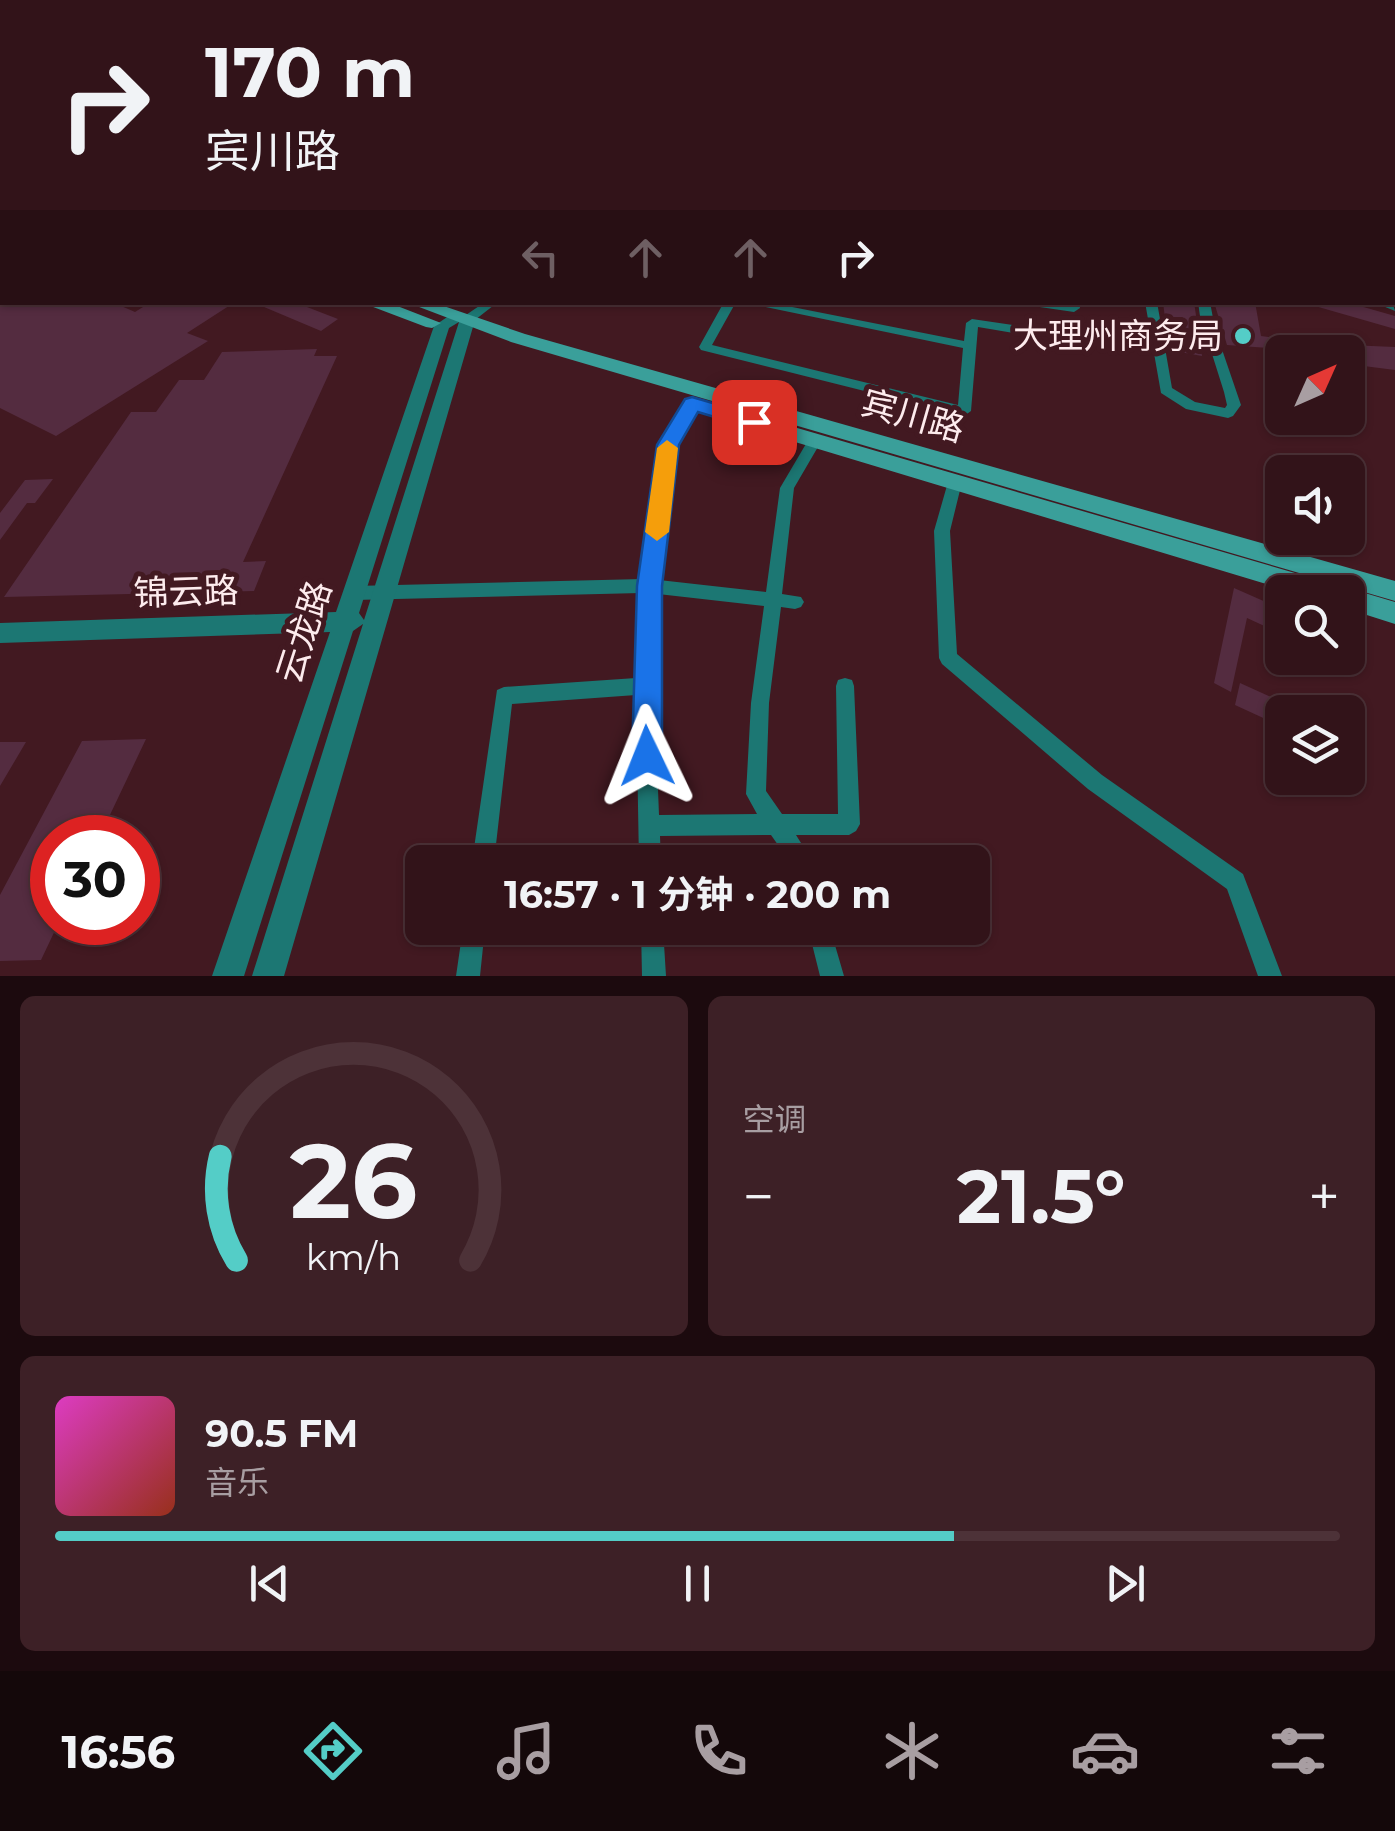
<!DOCTYPE html>
<html lang="zh">
<meta charset="utf-8">
<style>
body{margin:0;font-family:Montserrat,"Noto Sans SC",sans-serif;background:#3d2026;color:#f1f3f6;height:100vh;display:flex;flex-direction:column;font-size:38px;white-space:nowrap}
*{box-sizing:border-box;margin:0}
p{font-size:32px;color:#a89ea2}
.icon{flex:none;width:55px;height:55px;fill:none;stroke:currentColor;stroke-width:2;stroke-linecap:round;stroke-linejoin:round}
.map{position:relative;height:976px;overflow:hidden}
.details{display:flex;flex-direction:column;gap:20px;padding:20px;background:#1c0a0e;flex:1}
.details>*{flex:none}
.hud{position:absolute;left:0px;top:0px;width:1395px;height:305px;box-shadow:0 2px 8px #0004,0 0 0 2px #4d3238;background:#321319;color:#f1f3f6;overflow:hidden}
.needle{width:65px;rotate:45deg}
.fabs{position:absolute;left:1265px;top:335px;display:grid;gap:20px}
.fabs a{display:grid;place-items:center;width:100px;height:100px;border-radius:15px;background:#321319;box-shadow:0 2px 8px #0004,0 0 0 2px #4d3238;font-size:50px}
.speed{position:absolute;left:30px;top:815px;display:flex;gap:20px;font-size:50px;font-weight:700;text-align:center}
.speed>*{display:grid;place-content:center;width:130px;height:130px;border-radius:50%;background:#321319;box-shadow:0 2px 8px #0004,0 0 0 2px #4d3238;line-height:1}
.speed .limit{border:15px solid #d22;background:#fff;color:#111}
.pin{position:absolute;display:grid;place-items:center;width:85px;height:85px;color:#fff;margin:-42px;border-radius:20px;box-shadow:0 5px 15px #0006}
.me{position:absolute;width:110px;margin:-55px;rotate:358deg;stroke-linejoin:round;filter:drop-shadow(0 0 8px #0008)}
.turn{display:flex;align-items:center;gap:35px;height:210px;padding:0 40px;font-size:45px}
.turn .icon{width:130px;height:130px;stroke-width:2.5}
.turn b{display:block;font-size:70px;line-height:85px}
.lanes{display:flex;align-items:center;height:95px;padding:0 40px;background:#0003;justify-content:center;gap:50px;direction:ltr}
.lanes .off{opacity:.35}
.big{font-size:75px;font-weight:700;line-height:1.1}
.details .tile{flex:1;display:flex;flex-direction:column;justify-content:center;gap:15px;min-width:0;padding:0 35px;border-radius:15px;background:#3d2026}
.details .dial{align-items:center;gap:0}
.dial svg{height:260px;overflow:visible;fill:none;stroke:#4d3238;stroke-width:7;stroke-linecap:round;text-anchor:middle}
.dial text{fill:#f1f3f6;stroke:none}
.song{display:flex;align-items:center;gap:30px}
.cover{width:120px;height:120px;border-radius:15px;background:linear-gradient(135deg,hsl(310 70% 55%),hsl(10 70% 35%))}
.played{height:10px;border-radius:5px;background:linear-gradient(90deg,#54cdc7 70%,#4d3238 70%)}
.keys{display:flex;justify-content:space-around;direction:ltr}
.heat{display:flex;justify-content:space-between;align-items:center;font-size:55px;direction:ltr}
.details .tiles{flex:1;display:grid;gap:20px;grid-template-columns:1fr 1fr}
.tile:last-child{grid-column:span 2}
.trip{position:absolute;left:405px;top:845px;width:585px;height:100px;border-radius:15px;background:#321319;box-shadow:0 2px 8px #0004,0 0 0 2px #4d3238;font-weight:700;line-height:100px;text-align:center}
.menu{display:flex;height:160px;justify-content:space-around;align-items:center;background:#14080a;color:#a89ea2}
.menu .icon{width:70px;height:70px}
.menu .current{color:#54cdc7}
.menu b{font-size:45px;color:#f1f3f6}
.map>svg:first-child{display:block}
.building{fill:#542c40}
.lines{fill:none;stroke-linecap:round;stroke-linejoin:round}
.minor{fill:#1c7773;fill-rule:evenodd}
.tertiary{fill:#1c7773;fill-rule:evenodd}
.secondary{fill:#3a9f9a;fill-rule:evenodd}
.primary{fill:#33c0b9;fill-rule:evenodd}
.route{fill:#1a73e8;stroke:#114b97;stroke-width:2.5}
.slow{fill:#f59e0b}
.poi-dot{fill:#54cdc7;stroke:#421921;stroke-width:4}
.labels{text-anchor:middle;stroke-width:10;stroke-linejoin:round;paint-order:stroke}
.poi-label{font-size:35px;fill:#fdebed;stroke:#421921;text-anchor:end}
.street-label{font-size:35px;fill:#fdebed;stroke:#421921}
</style>
<div class="map">
<svg width="1395" height="976" viewBox="0 0 1395 976">
<rect width="100%" height="100%" fill="#421921"/>
<path class="building" d="M0 302H112L135 312 151 302H235L187 333 208 341 56 436 0 408Z
M252 302H294L338 319 321 331Z
M1163 302H1194L1202 356 1169 350Z
M1214 302H1255L1261 336 1324 345 1323 352 1227 345Z
M1315 302H1346L1395 316V329L1315 306Z
M1348 345 1395 347V370L1348 364Z
M317 349 314 356H337L243 562 266 561 254 591 4 597 131 412H156L179 380H204L222 352Z
M53 479 35 503H27L0 540V513L25 480Z
M1234 588 1282 609V634L1247 618 1231 692 1214 683Z
M1240 683 1284 703 1281 726 1235 705Z
M146 739 99 838H52V922H59L41 960 0 961V895L82 741Z
M0 742H26L0 786Z"/>
<g class="lines">
<path class="minor" d="M2 168V174L0 175V169Z
M485 302H498L471 323H463V317Z
M724 302H736L712 345 958 405 963 348 742 302H767L964 341 966 323 972 319 1019 326 1025 330 1019 334 978 327 971 411 964 416 701 350 699 347Z
M1021 302H1079L1080 308 1074 312 1026 305Z
M1145 302H1157L1172 388 1195 402 1225 408 1227 405 1224 392 1200 316 1198 302H1210L1215 329 1241 405 1233 416 1228 418 1186 409 1161 393Z
M692 400 699 404 675 445 659 580 766 592 780 488 810 437 815 435 822 440 794 488 782 594 801 597 804 602 801 607 795 609 781 607 769 703 766 791 782 814H838L836 686 838 680 845 678 852 680 854 686 860 824 856 831 849 835H796L813 862H790L771 835 660 836 661 862H639L636 695 512 704 494 862H472L497 690 504 687 636 678 641 593 354 600 348 598 346 593 348 588 354 586 643 579 661 445 687 401ZM658 594 764 606 751 703 746 794 757 814 659 815 654 686Z
M955 477 962 482 950 531 957 654 1102 775 1243 874 1282 976H1258L1227 889 1088 789 942 664 939 658 934 531 948 482Z
M463 928H485L480 976H456Z
M641 928H663L666 976H642Z
M808 928H830L844 976H820Z"/>
<path class="tertiary" d="M2 283V293L0 294V284Z
M1392 301 1395 311 1373 302H1392Z
M456 311 475 320 284 976H252L363 624 353 631 244 976H212L330 632 0 643V623L336 612 434 326ZM459 322 364 620 359 613 449 328Z"/>
<path class="secondary" d="M0 181H2V189H0Z
M360 302H387L441 323 432 328 426 327Z
M406 302H432L525 334 1395 581V601L511 342Z
M739 411 1326 582 1335 585 1339 592H1293L732 423 729 418Z
M1348 588 1395 602V624L1348 609V592H1338Z"/>
<path class="primary" d="M0 174H2V184H0Z"/>
</g>
<linearGradient id="sky" x2="0" y2="1"><stop stop-color="#240e12"/><stop offset="0.55" stop-color="#543e4e"/><stop offset="1" stop-color="#543e4e" stop-opacity="0"/></linearGradient>
<rect width="1395" height="303" fill="url(#sky)"/>
<path class="route" d="M692 397 761 417 764 422 754 429 698 412 679 445 662 586V756L658 767 647 771 636 767 632 756 637 586 657 445 685 399Z"/>
<path class="slow" d="M667 440 678 448 669 532 657 541 645 532 657 448Z"/>
<circle class="poi-dot" cx="1243" cy="336" r="10"/>
<g class="labels">
<g class="poi-label">
<text x="1223" y="348">大理州商务局</text>
</g>
<g class="street-label">
<text transform="translate(913 416) rotate(16)" y="12">宾川路</text>
<text transform="translate(186 592) rotate(-2)" y="12">锦云路</text>
<text transform="translate(304 632) rotate(-72)" y="12">云龙路</text>
</g>
</g>
</svg>
<div class="fabs">
<a><svg class="needle" viewBox="-14 -14 28 28"><path d="M0-13l5 13h-10z" fill="#e53935"/><path d="M0 13l5-13h-10z" fill="#a89ea2"/></svg></a>
<a><svg class="icon" aria-label="sound" viewBox="0 0 24 24"><path d="M4 9h4l5-4v14l-5-4H4zM17 9q2 3 0 6"/></svg></a>
<a><svg class="icon" aria-label="search" viewBox="0 0 24 24"><circle cx="10" cy="10" r="6"/><path d="M15 15l6 6"/></svg></a>
<a><svg class="icon" aria-label="layers" viewBox="0 0 24 24"><path d="M12 4l9 5-9 5-9-5zM3 14l9 5 9-5"/></svg></a>
</div>
<div class="speed"><div class="limit">30</div></div>
<div class="pin" style="left:754px;top:422px;background:#d93025"><svg class="icon" aria-label="arrive" viewBox="0 0 24 24"><path d="M6 21V4h12l-3 4 3 4H6"/></svg></div>
<svg class="me" style="left:647px;top:756px" viewBox="-20 -20 40 40"><path d="M0-17L14 15 0 8-14 15z" fill="#1a73e8" stroke="#fff" stroke-width="4"/></svg>
<div class="trip">16:57 · 1 分钟 · 200 m</div>
<div class="hud">
<div class="turn"><svg class="icon" aria-label="right" viewBox="0 0 24 24"><path d="M7 20v-9h11M14 6l5 5-5 5"/></svg><div><b>170 m</b>宾川路</div></div>
<div class="lanes"><svg class="icon off" aria-label="left" viewBox="0 0 24 24"><path d="M17 20v-9H6M10 6l-5 5 5 5"/></svg><svg class="icon off" aria-label="ahead" viewBox="0 0 24 24"><path d="M12 20V5M6 11l6-6 6 6"/></svg><svg class="icon off" aria-label="ahead" viewBox="0 0 24 24"><path d="M12 20V5M6 11l6-6 6 6"/></svg><svg class="icon" aria-label="right" viewBox="0 0 24 24"><path d="M7 20v-9h11M14 6l5 5-5 5"/></svg></div>
</div>
</div>
<section class="details">
<div class="tiles">
<div class="tile dial"><svg viewBox="0 0 100 80">
<path d="M14 69A42 42 0 1 1 86 69"/>
<path d="M14 69A42 42 0 0 1 9 37" stroke="#54cdc7"/>
<text x="50" y="56" font-size="32" font-weight="700">26</text>
<text x="50" y="72" font-size="11">km/h</text>
</svg></div>
<div class="tile"><p>空调</p>
<div class="heat"><a>−</a><b class="big">21.5°</b><a>+</a></div>
</div>
<div class="tile">
<div class="song"><i class="cover"></i><div><b>90.5 FM</b><p>音乐</p></div></div>
<div class="played"></div>
<div class="keys"><svg class="icon" aria-label="previous" viewBox="0 0 24 24"><path d="M18 5L8 12l10 7zM5 5v14"/></svg><svg class="icon" aria-label="pause" viewBox="0 0 24 24"><path d="M8 5v14M16 5v14"/></svg><svg class="icon" aria-label="next" viewBox="0 0 24 24"><path d="M6 5l10 7-10 7zM19 5v14"/></svg></div>
</div>
</div>
</section>
<nav class="menu">
<b>16:56</b>
<svg class="icon current" aria-label="directions" viewBox="0 0 24 24"><path d="M12 3l9 9-9 9-9-9zM9 14v-3h6M13 9l2 2-2 2"/></svg>
<svg class="icon" aria-label="music" viewBox="0 0 24 24"><path d="M9 18V5l10-2v13"/><circle cx="6" cy="18" r="3"/><circle cx="16" cy="16" r="3"/></svg>
<svg class="icon" aria-label="phone" viewBox="0 0 24 24"><path d="M5 4h4l2 5-3 2q2 4 5 5l2-3 5 2v4C11 20 4 13 5 4z"/></svg>
<svg class="icon" aria-label="climate" viewBox="0 0 24 24"><path d="M12 3v18M4 7l16 10M4 17L20 7"/></svg>
<svg class="icon" aria-label="car" viewBox="0 0 24 24"><path d="M5 17H2v-5l4-1 3-4h7l3 4 3 1v5h-3M9 17h6M6 11h13"/><circle cx="7" cy="17" r="2"/><circle cx="17" cy="17" r="2"/></svg>
<svg class="icon" aria-label="filters" viewBox="0 0 24 24"><path d="M4 7h16M4 17h16"/><circle cx="9" cy="7" r="2"/><circle cx="15" cy="17" r="2"/></svg>
</nav>
